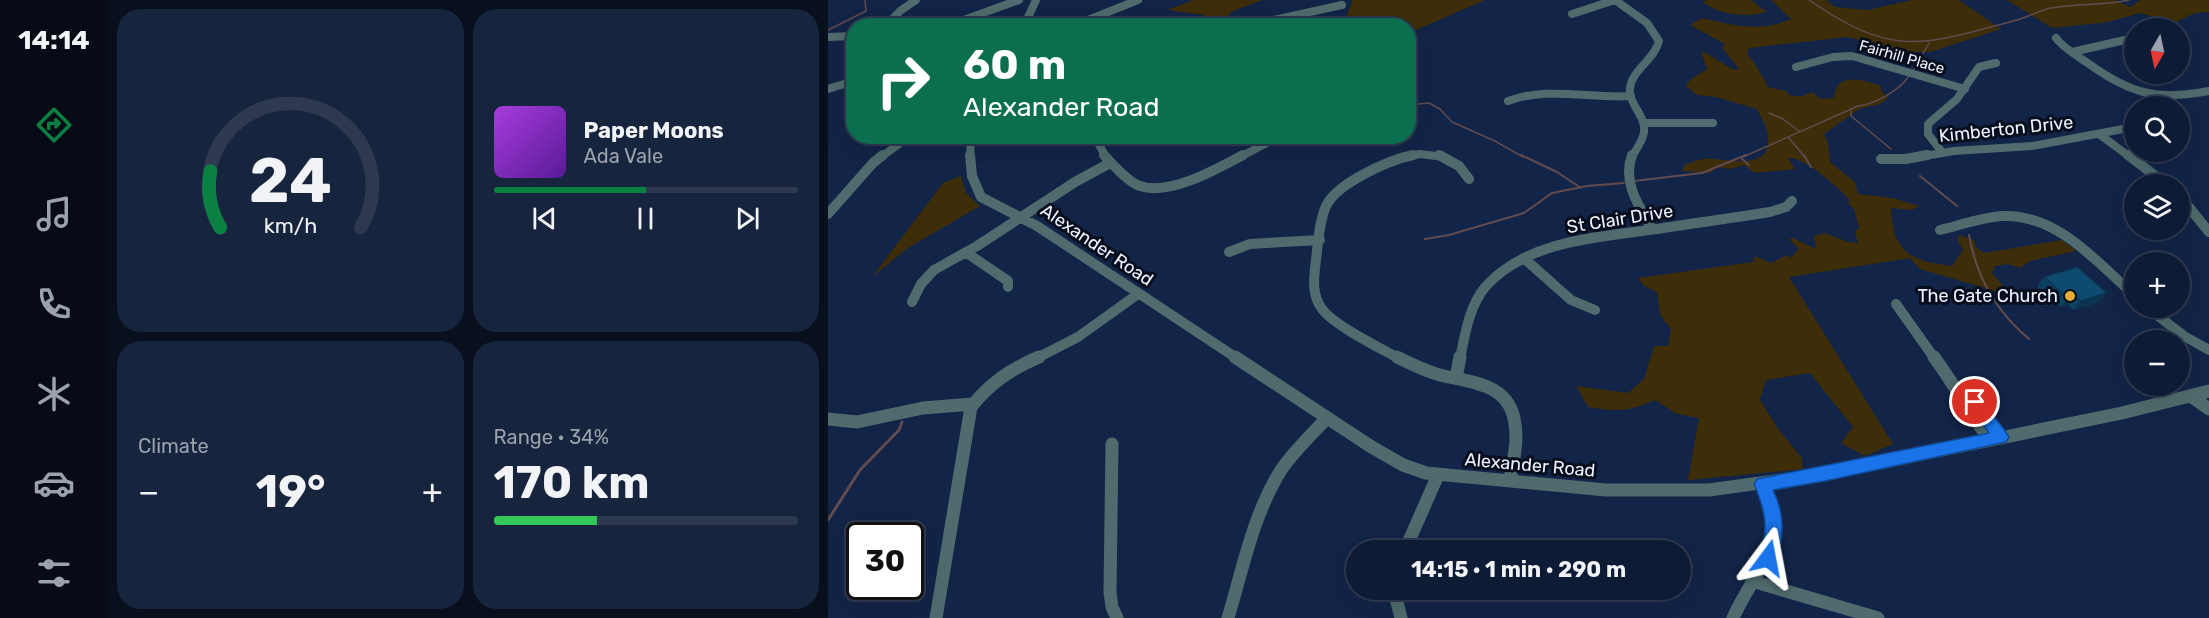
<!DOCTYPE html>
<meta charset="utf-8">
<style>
body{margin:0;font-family:Rubik,sans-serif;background:#17243d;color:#f1f3f6;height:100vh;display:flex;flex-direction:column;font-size:22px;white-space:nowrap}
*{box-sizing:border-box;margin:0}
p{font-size:20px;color:#9ba1ad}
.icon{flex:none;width:33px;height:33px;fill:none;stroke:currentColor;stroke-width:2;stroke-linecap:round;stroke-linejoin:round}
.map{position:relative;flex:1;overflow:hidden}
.panel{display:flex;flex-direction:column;gap:9px;padding:9px;background:#080f1d;width:720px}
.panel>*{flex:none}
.guide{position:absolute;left:18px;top:18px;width:570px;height:126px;border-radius:24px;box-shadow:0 6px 24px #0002,0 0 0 2px #2e3950;background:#0b6e4f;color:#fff;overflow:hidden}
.needle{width:39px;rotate:189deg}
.buttons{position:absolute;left:1296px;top:18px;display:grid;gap:12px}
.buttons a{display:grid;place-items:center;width:66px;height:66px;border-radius:50%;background:#0e1b35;box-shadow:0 6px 24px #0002,0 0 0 2px #2e3950;font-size:30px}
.speed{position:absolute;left:18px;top:522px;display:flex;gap:12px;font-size:30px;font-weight:700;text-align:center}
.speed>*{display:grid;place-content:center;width:78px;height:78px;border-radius:50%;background:#0e1b35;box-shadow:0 6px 24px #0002,0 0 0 2px #2e3950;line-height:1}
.speed .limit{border:3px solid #111;border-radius:9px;background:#fff;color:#111}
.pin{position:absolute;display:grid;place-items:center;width:51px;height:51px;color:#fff;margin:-26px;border:3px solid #fff;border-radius:50%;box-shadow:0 2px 6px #0007}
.me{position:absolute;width:66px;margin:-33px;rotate:13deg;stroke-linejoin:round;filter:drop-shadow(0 0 4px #0008)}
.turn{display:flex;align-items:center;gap:21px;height:126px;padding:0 18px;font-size:27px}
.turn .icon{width:78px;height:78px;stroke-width:2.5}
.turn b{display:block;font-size:42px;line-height:51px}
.big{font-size:45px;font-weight:700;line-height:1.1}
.panel .tile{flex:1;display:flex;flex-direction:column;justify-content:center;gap:9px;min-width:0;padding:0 21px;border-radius:24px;background:#17243d}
.panel .dial{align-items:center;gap:0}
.dial svg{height:156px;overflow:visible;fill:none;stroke:#2e3950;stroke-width:7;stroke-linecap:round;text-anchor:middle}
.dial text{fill:#f1f3f6;stroke:none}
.song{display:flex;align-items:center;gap:18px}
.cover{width:72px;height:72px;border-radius:9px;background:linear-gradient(135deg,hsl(280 70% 55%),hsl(270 70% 35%))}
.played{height:6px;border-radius:3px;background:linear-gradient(90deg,#0b8043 50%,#2e3950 50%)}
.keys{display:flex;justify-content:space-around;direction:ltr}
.heat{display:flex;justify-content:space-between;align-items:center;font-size:33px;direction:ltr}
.charge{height:9px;border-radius:4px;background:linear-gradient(90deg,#34c759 34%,#2e3950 0)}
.panel .tiles{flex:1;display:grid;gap:9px;grid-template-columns:repeat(2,1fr)}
.trip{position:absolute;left:518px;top:540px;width:345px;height:60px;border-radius:30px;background:#0e1b35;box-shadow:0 6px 24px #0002,0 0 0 2px #2e3950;font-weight:700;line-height:60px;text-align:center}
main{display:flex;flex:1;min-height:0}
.menu{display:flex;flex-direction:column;width:108px;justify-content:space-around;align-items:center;background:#060b15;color:#9ba1ad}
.menu .icon{width:42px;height:42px}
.menu .on{color:#0b8043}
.menu b{font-size:27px;color:#f1f3f6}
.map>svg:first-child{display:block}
.green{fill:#3e2d09}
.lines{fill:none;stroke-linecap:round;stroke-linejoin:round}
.stream-far2{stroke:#614b4f;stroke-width:1.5}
.stream-far1{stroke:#614b4f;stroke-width:2}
.stream{stroke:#614b4f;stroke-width:3}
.minor-far2{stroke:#506b6d;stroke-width:8}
.minor-far1{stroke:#506b6d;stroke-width:10}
.minor{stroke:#506b6d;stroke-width:13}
.wall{fill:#0d4061}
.shaded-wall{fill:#0a344f}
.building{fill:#0f4b71;stroke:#0a344f;stroke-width:1.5}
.route{fill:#1a73e8;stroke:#114b97;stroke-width:1.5}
.poi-dot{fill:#e5ad35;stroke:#060e1d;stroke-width:2}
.labels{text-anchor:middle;stroke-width:6;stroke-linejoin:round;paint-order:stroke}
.far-street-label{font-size:15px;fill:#edf2fc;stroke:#060e1d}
.street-label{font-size:18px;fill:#edf2fc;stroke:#060e1d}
.poi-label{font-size:18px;fill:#edf2fc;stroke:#060e1d;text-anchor:end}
</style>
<main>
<nav class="menu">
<b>14:14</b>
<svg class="icon on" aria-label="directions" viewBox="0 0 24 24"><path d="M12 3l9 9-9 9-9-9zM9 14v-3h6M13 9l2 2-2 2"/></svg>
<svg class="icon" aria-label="music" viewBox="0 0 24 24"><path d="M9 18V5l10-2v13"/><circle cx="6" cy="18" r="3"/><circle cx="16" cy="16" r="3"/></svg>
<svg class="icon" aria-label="phone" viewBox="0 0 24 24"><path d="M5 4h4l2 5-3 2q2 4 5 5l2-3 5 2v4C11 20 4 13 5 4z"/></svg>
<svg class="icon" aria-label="climate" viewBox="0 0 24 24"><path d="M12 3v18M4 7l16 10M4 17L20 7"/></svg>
<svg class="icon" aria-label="car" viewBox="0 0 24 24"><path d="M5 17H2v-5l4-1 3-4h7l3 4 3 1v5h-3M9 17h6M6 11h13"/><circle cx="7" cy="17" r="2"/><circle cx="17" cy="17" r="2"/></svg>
<svg class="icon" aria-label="filters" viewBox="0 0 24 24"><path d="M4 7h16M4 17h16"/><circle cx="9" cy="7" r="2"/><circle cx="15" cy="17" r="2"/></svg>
</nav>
<section class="panel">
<div class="tiles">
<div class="tile dial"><svg viewBox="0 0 100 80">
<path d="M14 69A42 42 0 1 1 86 69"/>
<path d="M14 69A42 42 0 0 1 9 40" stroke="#0b8043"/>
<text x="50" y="56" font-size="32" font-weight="700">24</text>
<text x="50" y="72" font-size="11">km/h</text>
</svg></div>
<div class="tile">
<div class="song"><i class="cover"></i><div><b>Paper Moons</b><p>Ada Vale</p></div></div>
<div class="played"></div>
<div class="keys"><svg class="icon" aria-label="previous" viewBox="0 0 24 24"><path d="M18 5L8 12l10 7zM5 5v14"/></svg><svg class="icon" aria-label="pause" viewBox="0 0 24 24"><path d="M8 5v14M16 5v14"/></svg><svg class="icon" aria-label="next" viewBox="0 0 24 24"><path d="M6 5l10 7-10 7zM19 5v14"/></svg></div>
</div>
<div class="tile"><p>Climate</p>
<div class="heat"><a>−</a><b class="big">19°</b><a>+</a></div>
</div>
<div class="tile"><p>Range · 34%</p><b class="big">170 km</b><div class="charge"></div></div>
</div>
</section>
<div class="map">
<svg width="1381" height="618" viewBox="0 0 1381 618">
<rect width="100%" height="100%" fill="#122447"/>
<path class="green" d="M366 0H434L403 12 394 23 386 25H367L376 15 339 10Z
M525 0H657L581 33 580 26 515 25Z
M880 0H923L939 12C917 18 893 15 874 2Z
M943 0H998L1007 7 1040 10 1084 0H1131L1173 29 1102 52H1081L1019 37 921 48 919 54C927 63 934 75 940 87L958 91 963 96H975L984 92 993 99 1006 98C1008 71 1035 80 1053 86L1054 92 1060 98 1052 104 1031 109 996 134 1000 143 1002 162 1027 182 1030 194 1065 198 1091 206 1084 210 1063 208C1065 253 1083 261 1124 266L1135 250 1130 241 1131 235 1146 240 1148 247 1156 253 1234 240 1248 251 1202 261 1192 268 1179 264 1167 266 1164 273 1184 296 1092 269 1082 258 961 277 1065 444 1037 456 1013 443 1025 427 982 373 938 380 932 400 951 430 974 458 975 469 860 480 871 418 849 414 827 400C799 412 789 412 760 407L748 386 800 393 816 379 826 346H840L843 329 832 315 829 292 816 286 810 278 925 262 927 256 943 263 959 255 963 258 971 249 961 239 965 238 988 249 986 236 997 233 1020 242 1030 243 1027 232 1031 228 1026 209 1020 203 1022 200C1011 188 976 156 960 158L967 169 927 173 916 165 902 169 890 167 882 173 854 171 856 165C862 163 869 160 875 159 894 157 945 174 940 136 939 127 933 117 929 109L888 97 869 95 858 86 862 80 879 69 873 52 878 53 904 69 909 70 910 67 894 48 897 44 862 25 874 18C904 25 934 33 963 19Z
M1179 0H1287L1302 7 1312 0H1381V12L1367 13 1346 23 1312 13 1280 22 1224 28Z
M133 176 138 193 152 206 80 248 44 277 115 183Z"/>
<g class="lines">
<path class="stream-far2" d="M981 0C1066 59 1095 45 1189 20 1200 17 1212 10 1223 8 1249 3 1275 6 1301 0
M0 30 38 11 37 0
M1085 71 1101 43
M580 105 601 103 612 109 624 122 667 141 695 157
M1023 111V116L1063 149
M941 113 955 119 971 131
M960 137 977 157
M915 157 1030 106C1047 104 1071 91 1081 76"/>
<path class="stream-far1" d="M693 155 729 172 753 188
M976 155 983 167
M914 159 921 165
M1092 176 1129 206
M806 181 874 173 918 155
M1141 235C1148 276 1169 312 1201 339
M597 239 621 235 696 213 724 193 759 186 796 183"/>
<path class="stream" d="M0 520 32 470 71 430 74 422"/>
<path class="minor-far2" d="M787 0 819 23 831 41C827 59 804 70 802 88 800 104 818 115 816 132 815 141 808 149 804 157
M744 14 787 0
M58 26 72 11 88 0
M119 26 191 0
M196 26 208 0
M245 26 310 0
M418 26 514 5
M0 37 26 36
M1228 38C1236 49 1250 56 1261 64 1303 94 1330 101 1381 91
M1244 52 1306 38
M968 67 1005 57 1024 56 1137 89
M0 89 26 81
M680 101C720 86 762 99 803 96
M816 123H885
M1271 134 1302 157
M266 136 278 157
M423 136 434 145
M1114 152 1100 134V124L1129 99 1151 67 1168 63
M53 157 82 136
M142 157 143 136
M412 157 452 136
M577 157 592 154 616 157
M1090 157 1126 151 1204 146 1306 127"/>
<path class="minor-far1" d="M142 155 144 176 153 197 209 226 410 359
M276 155C285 165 300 182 312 186 342 196 389 169 415 155
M611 155 631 166 641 179
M804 155C794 183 811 206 824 229
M1300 155 1338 184
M1053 159H1078L1099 155
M1352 196 1381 232
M0 214 45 163 55 155
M1112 230C1133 225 1154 217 1175 216 1229 214 1269 262 1306 295
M401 252 422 244 492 240
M139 253 180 281V287
M698 260 743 300 767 310
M84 302 93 284 106 270 149 246 247 182 282 163
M1068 304 1107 359
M1320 308 1356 336 1381 350
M207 359 250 337 310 294
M572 359C552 348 507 326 494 309 483 294 486 277 488 260 490 243 491 222 498 206 509 183 561 160 585 155
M632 359C637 334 641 306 658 286 700 240 772 237 829 229 866 223 904 218 942 212L958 207 964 201"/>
<path class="minor" d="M407 357 542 446 575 465 598 473 778 490H881L997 474 1294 413 1381 391
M569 357C583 364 597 371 612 375 644 383 682 383 687 424 690 443 685 462 682 480
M1106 357C1126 384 1141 412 1161 439
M628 378 632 357
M1128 387 1140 392 1173 437
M1364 397 1381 409
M0 419 29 422 95 408 145 404
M284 444 282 592 284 607 289 618
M577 550 610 475
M924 581 1050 618
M566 590 573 618
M108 618 143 407C162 383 183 369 211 357
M400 618C415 568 425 515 453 470 466 451 483 435 499 418
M905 618C932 559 960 554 934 484"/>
</g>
<path class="wall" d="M1216 277 1272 302 1245 310 1240 305 1233 307 1209 286Z"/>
<path class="shaded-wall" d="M1279 293 1272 302 1245 310 1253 301Z
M1247 296 1240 305 1233 307 1240 298Z"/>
<path class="building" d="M1249 267 1279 293 1253 301 1247 296 1240 298 1216 277Z"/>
<path class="route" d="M1147 396 1152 398 1178 432 1181 437 1178 442 997 481 945 490C957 515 957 538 946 564L940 566 934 564 931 558C941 529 938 512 926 484L929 479 1161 433 1139 402 1142 398Z"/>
<circle class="poi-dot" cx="1242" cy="296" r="6"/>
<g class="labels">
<g class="far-street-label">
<text transform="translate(1074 57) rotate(16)" y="5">Fairhill Place</text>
</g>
<g class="street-label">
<text transform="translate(1178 129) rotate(-6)" y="6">Kimberton Drive</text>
<text transform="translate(792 219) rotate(-9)" y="6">St Clair Drive</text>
<text transform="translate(269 245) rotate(34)" y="6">Alexander Road</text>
<text transform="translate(702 465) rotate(5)" y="6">Alexander Road</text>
</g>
<g class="poi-label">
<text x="1230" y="302">The Gate Church</text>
</g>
</g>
</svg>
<div class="buttons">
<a><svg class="needle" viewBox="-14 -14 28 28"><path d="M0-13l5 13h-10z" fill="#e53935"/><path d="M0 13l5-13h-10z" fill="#9ba1ad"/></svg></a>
<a><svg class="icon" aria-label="search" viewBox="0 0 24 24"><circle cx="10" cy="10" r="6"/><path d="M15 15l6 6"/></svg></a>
<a><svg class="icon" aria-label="layers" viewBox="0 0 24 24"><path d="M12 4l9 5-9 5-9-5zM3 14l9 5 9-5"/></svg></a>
<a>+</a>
<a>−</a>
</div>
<div class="speed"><div class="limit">30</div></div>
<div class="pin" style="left:1147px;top:402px;background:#d93025"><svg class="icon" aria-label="arrive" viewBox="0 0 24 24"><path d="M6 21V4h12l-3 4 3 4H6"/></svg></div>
<svg class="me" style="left:940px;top:558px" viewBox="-20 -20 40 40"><path d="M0-17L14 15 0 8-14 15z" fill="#1a73e8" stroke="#fff" stroke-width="4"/></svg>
<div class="trip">14:15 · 1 min · 290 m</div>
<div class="guide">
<div class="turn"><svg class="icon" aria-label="right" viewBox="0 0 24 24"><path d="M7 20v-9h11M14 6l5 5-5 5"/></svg><div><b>60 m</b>Alexander Road</div></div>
</div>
</div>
</main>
